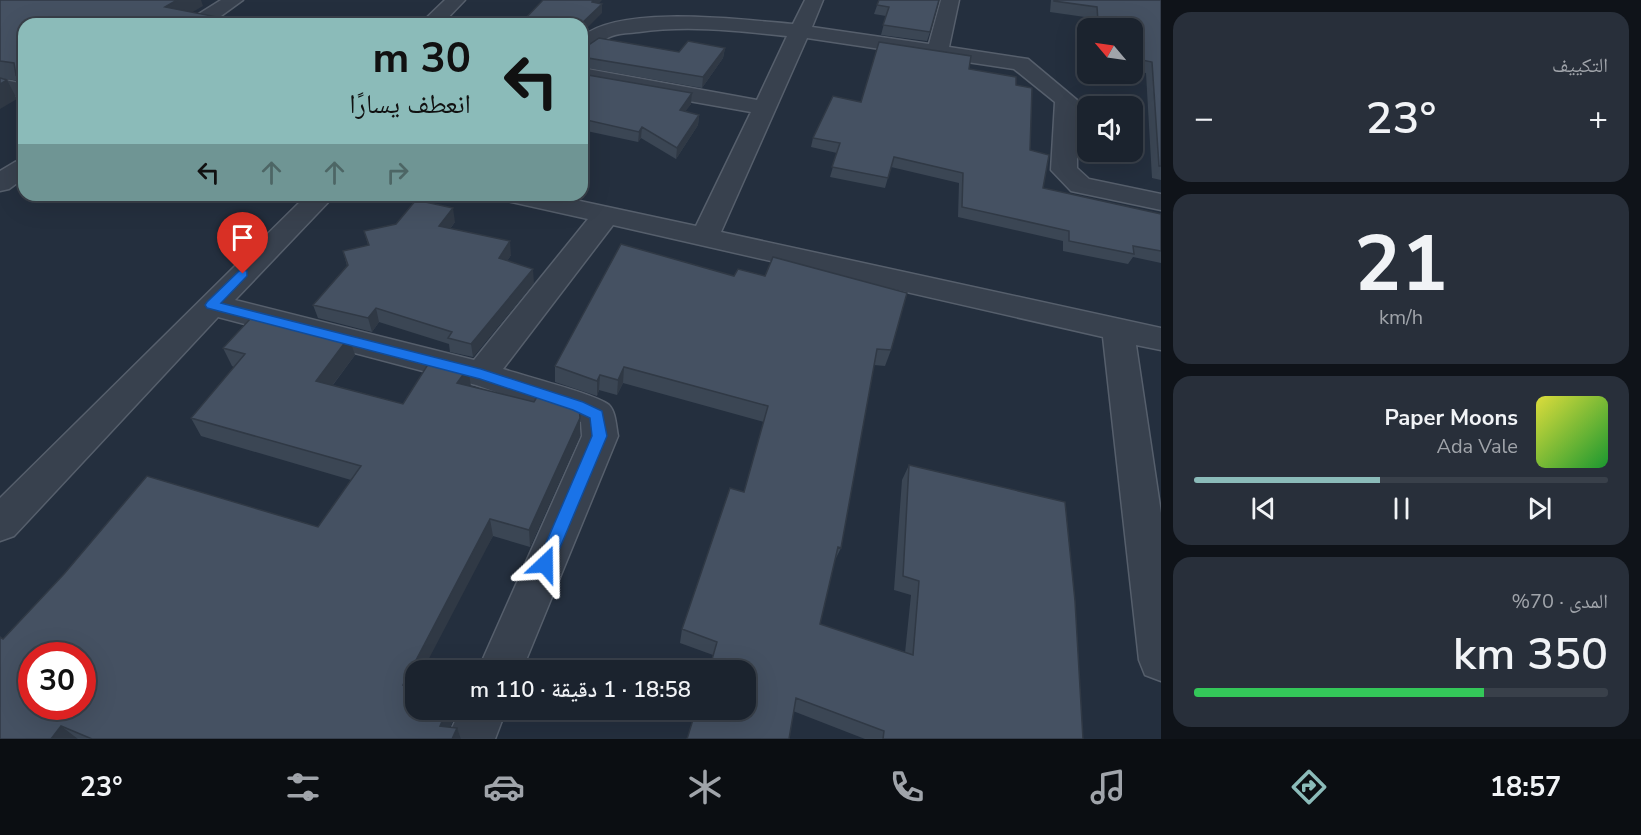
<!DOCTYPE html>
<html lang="ar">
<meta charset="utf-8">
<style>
body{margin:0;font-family:"Nunito Sans","Noto Naskh Arabic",sans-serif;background:#282f3a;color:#f1f3f6;direction:rtl;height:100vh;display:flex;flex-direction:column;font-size:22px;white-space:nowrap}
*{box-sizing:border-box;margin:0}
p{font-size:20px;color:#a0a4aa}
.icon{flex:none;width:33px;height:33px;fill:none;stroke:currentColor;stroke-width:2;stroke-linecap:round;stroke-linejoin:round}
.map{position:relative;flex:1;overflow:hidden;direction:ltr}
.drawer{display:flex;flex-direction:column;gap:12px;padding:12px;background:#0f1319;width:480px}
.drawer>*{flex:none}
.guide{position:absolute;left:18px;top:18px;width:570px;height:183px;border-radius:18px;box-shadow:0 6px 24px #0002,0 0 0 2px #39404a;direction:rtl;background:#8bbbb9;color:#111;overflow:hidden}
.needle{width:39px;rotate:299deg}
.fabs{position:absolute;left:1077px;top:18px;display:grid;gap:12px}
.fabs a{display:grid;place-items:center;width:66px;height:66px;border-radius:12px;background:#1b232e;box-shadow:0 6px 24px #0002,0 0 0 2px #39404a;font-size:30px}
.speed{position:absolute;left:18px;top:642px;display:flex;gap:12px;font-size:30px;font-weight:700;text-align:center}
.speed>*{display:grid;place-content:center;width:78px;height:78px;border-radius:50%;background:#1b232e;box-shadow:0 6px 24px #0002,0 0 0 2px #39404a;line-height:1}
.speed .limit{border:9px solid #d22;background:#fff;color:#111}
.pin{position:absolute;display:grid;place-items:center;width:51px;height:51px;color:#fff;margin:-62px -26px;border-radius:50% 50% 50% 0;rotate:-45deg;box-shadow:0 0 6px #0007}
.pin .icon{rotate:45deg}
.me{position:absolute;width:66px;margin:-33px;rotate:23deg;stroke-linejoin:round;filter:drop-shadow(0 0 4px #0008)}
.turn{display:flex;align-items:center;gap:21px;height:126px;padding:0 18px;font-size:27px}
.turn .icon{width:78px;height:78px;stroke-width:2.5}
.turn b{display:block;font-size:42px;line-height:51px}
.lanes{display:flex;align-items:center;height:57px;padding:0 18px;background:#0003;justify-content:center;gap:30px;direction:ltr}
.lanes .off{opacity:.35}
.big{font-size:45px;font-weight:600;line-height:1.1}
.drawer .tile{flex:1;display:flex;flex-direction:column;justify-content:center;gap:9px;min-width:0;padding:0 21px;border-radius:18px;background:#282f3a}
.drawer .dial{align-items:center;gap:0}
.dial b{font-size:78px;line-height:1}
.song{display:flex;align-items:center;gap:18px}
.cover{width:72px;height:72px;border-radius:9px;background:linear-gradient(135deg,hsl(60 70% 55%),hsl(130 70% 35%))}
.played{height:6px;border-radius:3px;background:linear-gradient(90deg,#8bbbb9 45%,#39404a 45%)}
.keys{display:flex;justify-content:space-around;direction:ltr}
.heat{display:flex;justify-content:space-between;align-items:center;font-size:33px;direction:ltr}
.charge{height:9px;border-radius:4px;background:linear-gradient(90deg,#34c759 70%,#39404a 0)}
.trip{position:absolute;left:405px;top:660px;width:351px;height:60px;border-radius:18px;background:#1b232e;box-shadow:0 6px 24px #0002,0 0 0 2px #39404a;font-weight:600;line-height:60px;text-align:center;direction:rtl}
.tabs{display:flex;height:96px;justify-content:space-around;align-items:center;background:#0b0e12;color:#a0a4aa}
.tabs .icon{width:42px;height:42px}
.tabs .on{color:#8bbbb9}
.tabs b{font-size:27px;color:#f1f3f6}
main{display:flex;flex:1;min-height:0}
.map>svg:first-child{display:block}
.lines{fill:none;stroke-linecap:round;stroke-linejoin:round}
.minor-casing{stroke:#565f6c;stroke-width:3}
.minor{fill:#38414e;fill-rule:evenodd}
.wall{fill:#3b4654}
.shaded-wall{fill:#303945}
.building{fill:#455162;stroke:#303945;stroke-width:1.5;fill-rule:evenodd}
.route{fill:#1a73e8;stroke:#114b97;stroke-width:1.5}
</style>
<main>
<section class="drawer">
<div class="tile"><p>التكييف</p>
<div class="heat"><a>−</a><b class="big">23°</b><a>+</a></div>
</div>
<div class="tile dial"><b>21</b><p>km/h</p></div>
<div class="tile">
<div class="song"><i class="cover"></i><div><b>Paper Moons</b><p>Ada Vale</p></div></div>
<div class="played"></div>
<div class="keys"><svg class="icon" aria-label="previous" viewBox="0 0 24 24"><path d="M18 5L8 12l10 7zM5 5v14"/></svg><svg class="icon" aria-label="pause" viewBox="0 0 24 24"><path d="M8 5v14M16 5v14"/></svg><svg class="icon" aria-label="next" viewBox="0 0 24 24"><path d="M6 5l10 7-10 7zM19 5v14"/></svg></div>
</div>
<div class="tile"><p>المدى · 70%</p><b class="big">350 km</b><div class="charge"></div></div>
</section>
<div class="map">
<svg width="1161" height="739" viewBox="0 0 1161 739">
<rect width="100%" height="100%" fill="#242f3e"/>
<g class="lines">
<g class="minor-casing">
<path id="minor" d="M221 0H243L210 24H186L189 20Z
M445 0H465L442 24H420Z
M805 0H823L812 27 929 44 941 0H959L949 47 1028 59 1077 100V168L1089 179 1161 194V210L1071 191 1051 170 1055 102 1014 69 807 38 721 232 1161 328V350L1136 345 1161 513V681L1145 675 1139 660 1103 337 613 225 503 369C524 376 595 394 609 405 616 412 616 427 618 436L522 670H478L582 436 581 422 476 385 218 317 14 536 0 541V498L307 195H335L235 300 474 360 588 219 507 201 503 195H552L696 226 751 112 582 82V68L757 100 787 36C738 31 689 25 639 32 631 33 620 33 612 36 599 40 594 53 582 56V37C620 4 744 20 793 24Z
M0 79 24 84V98L0 93Z
M24 159V178L9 189 0 191V171L15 162Z
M460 710H506L495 739H447Z"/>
</g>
<use href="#minor" class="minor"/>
</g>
<path class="wall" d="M0 0 203 6 24 24V90L19 81 0 78Z
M879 0 930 32 927 41 881 35 886 16 874 14Z
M1051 0H1161V180L1152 178 1146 73 1132 71V28H1093L1092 18 1050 12Z
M582 48 679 52 725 48 723 58 702 88 582 67Z
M969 69 1016 85 1030 150 1043 188 1161 214V263L1133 257 1128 264 1063 251V241L958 217 959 183 891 167 885 188 830 177 837 153 811 147 813 138 861 102Z
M582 74 692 93 691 104 685 111 699 115 698 125 676 159 641 138 638 142 582 130Z
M455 222 450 229 511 255 507 261 534 283 473 357 450 352 449 344 379 322 372 332 318 318 313 305 347 266 343 251 368 245 364 231Z
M621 244 891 350 885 366 874 365 841 548 834 562 820 624 905 653 911 595 894 590 902 480 909 465 1083 739H865L793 711 713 655 680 643 682 629 744 492 764 422 623 383 617 395 599 390 597 396 555 382V366Z
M287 328 349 337 355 355 333 385 403 404 471 386 580 418V436L530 547 493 536 416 670V685L414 689 454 717 450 727 457 728 461 739H0L3 639 318 527 351 480 201 436 191 418 234 367 232 366 223 348Z"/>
<path class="shaded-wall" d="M177 0H201L203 6 172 24 165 7Z
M593 0H602L592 11V2Z
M602 4V13L582 33 581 24Z
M725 48 723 58 702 88 703 77Z
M24 70V90L16 75Z
M7 80 17 99 0 109V84Z
M692 93 691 104 679 120 680 110Z
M699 115 698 125 676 159 677 148Z
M642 127 641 138 638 142 639 132Z
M453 208 455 222 441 240 439 226Z
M510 241 511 255 500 272 499 258Z
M533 269 534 283 473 357 471 344Z
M376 308 379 322 372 332 368 318Z
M349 337 355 355 322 399 316 381Z
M624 367 623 383 617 395 618 380Z
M468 368 471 386 457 383Z
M600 375 599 390 597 396V381Z
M580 418V436L530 547 529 530Z
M490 519 493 536 423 670H416V685L408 699 403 685Z
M447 710H452L454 717 445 739 440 726Z
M61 726 78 739H51Z
M457 728 461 739H452Z"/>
<path class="building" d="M0 0H177L165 7 253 24H24V70L16 75 14 63 0 61Z
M543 0H593L592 2 602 4 581 24H520Z
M879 0H939L930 32 883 25 889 7 877 5Z
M1054 0H1161V166H1159L1152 62 1132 58V28H1123V24L1098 21 1097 7 1054 1Z
M599 38 679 52 688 41 725 48 703 77 582 57V48L587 46Z
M879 42 971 56 969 69 1016 77V85L1032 88 1030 150 1049 155 1043 188 1161 214V251L1133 246 1134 254 1069 241V231L962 207 963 173 894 157 888 178 832 167 840 143 813 138 833 96 861 102Z
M582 74 692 93 680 110 699 115 677 148 642 127 639 132 582 119Z
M0 78 7 80 0 84Z
M416 200 453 208 439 226 510 241 499 258 533 269 471 344 448 338 452 332 376 308 368 318 313 305 348 265 343 251 369 245 364 231 396 224Z
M621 244 734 276 738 269 765 276 773 257 907 293 891 350 877 349 841 548 838 547 820 624 913 655 919 581 903 576 909 465 1065 502 1075 601 1083 739H883L884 731 796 698 789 739H687L696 710H746V670H709L717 642 682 629 730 488 744 492 768 406 624 367 618 380 600 375 597 381 555 366Z
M251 318 287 328 292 322 349 337 316 381 403 404 432 358 468 368 457 383 534 402 540 392 579 406 580 418 529 530 490 519 403 685 416 690V710H447L440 726 457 728 452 739H92L61 726 51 739H0V637L3 639 64 574 147 476 318 527 361 466 191 418 245 354 223 348ZM32 656H82V706H32Z"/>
<path class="route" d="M243 270 247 271V276L221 303 481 369 583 402 602 411 607 436 551 569 545 571 539 569 537 564 592 436 590 418 573 410 480 379 207 308 205 305 207 302 239 271Z"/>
</svg>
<div class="fabs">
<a><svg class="needle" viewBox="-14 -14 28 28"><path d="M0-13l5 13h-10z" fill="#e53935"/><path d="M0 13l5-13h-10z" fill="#a0a4aa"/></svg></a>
<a><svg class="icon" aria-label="sound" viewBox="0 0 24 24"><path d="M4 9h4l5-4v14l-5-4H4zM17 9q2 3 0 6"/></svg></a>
</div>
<div class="speed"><div class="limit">30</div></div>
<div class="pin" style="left:243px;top:274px;background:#d93025"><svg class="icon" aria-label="arrive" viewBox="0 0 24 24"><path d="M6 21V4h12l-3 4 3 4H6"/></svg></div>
<svg class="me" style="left:545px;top:564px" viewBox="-20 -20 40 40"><path d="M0-17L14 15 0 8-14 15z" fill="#1a73e8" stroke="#fff" stroke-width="4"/></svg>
<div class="trip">18:58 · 1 دقيقة · 110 m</div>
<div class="guide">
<div class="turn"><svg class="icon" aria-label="left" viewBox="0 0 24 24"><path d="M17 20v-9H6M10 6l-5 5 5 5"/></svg><div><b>30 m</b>انعطف يسارًا</div></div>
<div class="lanes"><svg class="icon" aria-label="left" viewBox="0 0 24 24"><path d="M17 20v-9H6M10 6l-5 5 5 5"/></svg><svg class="icon off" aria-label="ahead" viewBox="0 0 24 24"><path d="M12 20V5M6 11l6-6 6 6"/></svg><svg class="icon off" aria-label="ahead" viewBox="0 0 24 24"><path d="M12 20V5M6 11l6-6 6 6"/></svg><svg class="icon off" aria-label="right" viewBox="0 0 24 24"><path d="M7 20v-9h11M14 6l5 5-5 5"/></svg></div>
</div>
</div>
</main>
<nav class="tabs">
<b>18:57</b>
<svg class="icon on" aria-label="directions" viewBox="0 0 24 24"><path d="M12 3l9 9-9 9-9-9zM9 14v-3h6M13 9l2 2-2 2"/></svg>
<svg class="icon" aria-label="music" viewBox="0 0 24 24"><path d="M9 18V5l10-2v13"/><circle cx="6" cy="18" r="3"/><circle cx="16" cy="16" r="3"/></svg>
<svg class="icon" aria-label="phone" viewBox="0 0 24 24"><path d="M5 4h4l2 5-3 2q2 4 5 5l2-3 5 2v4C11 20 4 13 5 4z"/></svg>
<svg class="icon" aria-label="climate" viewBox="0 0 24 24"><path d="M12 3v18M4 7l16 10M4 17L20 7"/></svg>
<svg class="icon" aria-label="car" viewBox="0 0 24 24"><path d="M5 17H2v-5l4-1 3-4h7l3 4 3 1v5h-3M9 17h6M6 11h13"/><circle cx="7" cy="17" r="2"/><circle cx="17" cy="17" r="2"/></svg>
<svg class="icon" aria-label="filters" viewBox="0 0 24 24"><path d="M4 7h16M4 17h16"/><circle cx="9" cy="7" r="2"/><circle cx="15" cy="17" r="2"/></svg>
<b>23°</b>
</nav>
